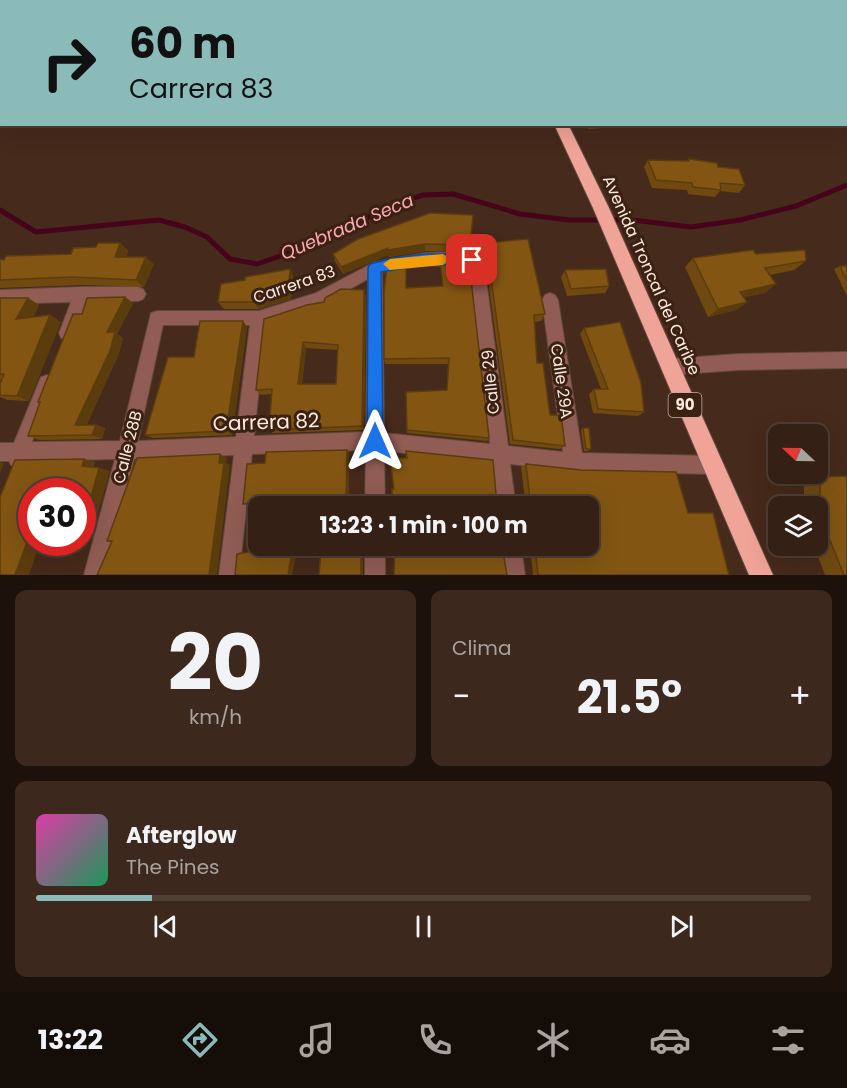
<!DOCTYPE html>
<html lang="es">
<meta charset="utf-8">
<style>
body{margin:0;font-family:Poppins,sans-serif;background:#3c281d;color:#f1f3f6;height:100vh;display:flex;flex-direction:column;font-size:22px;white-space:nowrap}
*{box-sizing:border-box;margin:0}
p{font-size:20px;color:#a9a3a0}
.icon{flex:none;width:33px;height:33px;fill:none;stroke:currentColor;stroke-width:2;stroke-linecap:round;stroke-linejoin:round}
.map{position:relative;height:575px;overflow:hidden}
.sheet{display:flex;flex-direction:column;gap:15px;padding:15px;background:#1d120b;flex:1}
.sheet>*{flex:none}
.hud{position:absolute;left:0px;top:0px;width:848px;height:126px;box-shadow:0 6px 24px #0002,0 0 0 2px #4e3e34;background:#8bbbb9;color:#111;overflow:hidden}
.needle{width:39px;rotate:292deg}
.controls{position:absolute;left:768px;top:424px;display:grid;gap:12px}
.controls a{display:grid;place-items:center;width:60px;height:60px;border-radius:12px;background:#342014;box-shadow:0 6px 24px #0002,0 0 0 2px #4e3e34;font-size:30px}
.speed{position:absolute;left:18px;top:478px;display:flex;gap:12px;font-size:30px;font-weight:700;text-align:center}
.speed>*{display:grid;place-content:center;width:78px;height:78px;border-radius:50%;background:#342014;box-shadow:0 6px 24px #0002,0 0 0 2px #4e3e34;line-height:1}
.speed .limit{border:9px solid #d22;background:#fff;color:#111}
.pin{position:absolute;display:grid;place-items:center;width:51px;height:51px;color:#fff;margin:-26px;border-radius:12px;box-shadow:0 3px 9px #0006}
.me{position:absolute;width:66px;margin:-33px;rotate:0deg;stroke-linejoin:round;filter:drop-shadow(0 0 4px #0008)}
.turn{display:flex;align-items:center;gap:21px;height:126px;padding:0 30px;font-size:27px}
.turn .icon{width:78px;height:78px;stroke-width:2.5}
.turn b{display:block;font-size:42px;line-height:51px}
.big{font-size:45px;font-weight:700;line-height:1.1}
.sheet .tile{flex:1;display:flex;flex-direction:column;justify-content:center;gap:9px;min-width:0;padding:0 21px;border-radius:12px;background:#3c281d}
.sheet .dial{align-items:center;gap:0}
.dial b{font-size:78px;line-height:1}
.song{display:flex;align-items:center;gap:18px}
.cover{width:72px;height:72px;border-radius:9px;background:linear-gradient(135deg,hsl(320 70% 55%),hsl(150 70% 35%))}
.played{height:6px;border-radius:3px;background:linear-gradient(90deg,#8bbbb9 15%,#4e3e34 15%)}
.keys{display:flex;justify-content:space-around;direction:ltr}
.heat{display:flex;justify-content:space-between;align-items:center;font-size:33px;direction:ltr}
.sheet .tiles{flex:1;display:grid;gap:15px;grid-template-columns:1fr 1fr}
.tile:last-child{grid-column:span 2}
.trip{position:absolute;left:248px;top:496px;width:351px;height:60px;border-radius:12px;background:#342014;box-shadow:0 6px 24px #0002,0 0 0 2px #4e3e34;font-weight:700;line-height:60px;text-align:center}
.tabs{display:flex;height:96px;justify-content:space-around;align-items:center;background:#150d08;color:#a9a3a0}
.tabs .icon{width:42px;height:42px}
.tabs .active{color:#8bbbb9}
.tabs b{font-size:27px;color:#f1f3f6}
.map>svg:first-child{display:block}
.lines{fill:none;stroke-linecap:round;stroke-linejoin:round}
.stream{stroke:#460319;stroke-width:5}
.street-casing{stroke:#63493b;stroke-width:2}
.highway-casing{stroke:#63493b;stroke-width:2}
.street{fill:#905c54;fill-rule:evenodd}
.highway{fill:#f0a397;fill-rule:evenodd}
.wall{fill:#704910;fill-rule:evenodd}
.shaded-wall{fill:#5b3c0d}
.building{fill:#825513;stroke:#5b3c0d;stroke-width:1.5;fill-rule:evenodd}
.route{fill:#1a73e8;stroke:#114b97;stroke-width:1.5}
.slow{fill:#f59e0b}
.labels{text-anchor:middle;stroke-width:6;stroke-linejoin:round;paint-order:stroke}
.shield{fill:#3b2111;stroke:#c3aea3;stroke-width:1.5}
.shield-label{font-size:15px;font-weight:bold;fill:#fdeae1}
.street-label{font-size:16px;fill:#fdeae1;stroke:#3b2111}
.water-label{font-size:18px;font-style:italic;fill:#fda7b6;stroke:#3b2111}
.near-street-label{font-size:20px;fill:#fdeae1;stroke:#3b2111}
</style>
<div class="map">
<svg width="847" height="575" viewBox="0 0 847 575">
<rect width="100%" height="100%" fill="#462a1b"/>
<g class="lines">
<path class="stream" d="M0 210 36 232 159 220 185 227 207 237 230 259 257 264 319 243 385 208 423 195 453 194 520 214 569 220H633L691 227 740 220 796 206 847 185"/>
<g class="street-casing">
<path id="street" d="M216 0H226L215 2Z
M846 77 847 78V86L846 85Z
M846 107H847L846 117Z
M425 253C441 253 476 247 484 264L508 446 563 452 542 300 545 295 550 293 555 295 558 300 582 453 712 456 718 459 721 465 718 471 712 474 574 471 510 464 516 507H496L492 462 384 451 385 507H365L366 450 252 454 239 575H219L234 455 134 459 104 575H84L115 459 25 461 23 465 17 468 11 465 9 461H0V443H14L41 377 47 375 53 377 55 383 32 442 120 441 151 313 157 311H259L316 293 375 262ZM425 265 470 267 490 444 384 433 382 272ZM368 279 366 432 254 436 266 323 325 303ZM163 325H250L236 437 138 441Z
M82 287H138L143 289 146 294 143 299 138 301 87 302 73 338 67 340 61 338 59 333 71 302 0 304V290Z
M847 352V368L738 370 669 375 663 373 661 367 663 361 669 359 738 354Z
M365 546H385V575H365Z
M501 546H521L525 575H505Z"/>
</g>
<g class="highway-casing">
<path id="highway" d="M474 0H486L487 2H475Z
M554 124H568L609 208 773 575H749L593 208Z"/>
</g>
<use href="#street" class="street"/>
<use href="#highway" class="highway"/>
</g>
<path class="wall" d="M507 0H847V68H846V2H508Z
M586 124H605L603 128 588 129Z
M689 159 718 167 745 185 739 193 720 191 715 197 688 194 687 190 652 188 644 167 648 160 687 161Z
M358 239 470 245 469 251H425L389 257 388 255 343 274 335 261 333 254Z
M528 239 545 314 541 321 535 322 537 363 550 415 565 446 560 449 510 444 486 264 481 257 472 252 473 244Z
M120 243 128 251 126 257 154 264 144 287 82 285 0 288V259L71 254 96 247Z
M756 254 806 261 794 270 770 275 776 284 764 293 744 297 747 302 736 310 708 317 685 267 693 258Z
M440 261 489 438 487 441 407 433V430L447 390 448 364H385L384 359 406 288 442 286Z
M840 266H847V296L834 269Z
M290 269 293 276 291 299 259 309H224L218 302 245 280Z
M565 270 609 286 605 293 567 296 561 277Z
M125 297 133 303 117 334 123 338 118 356 86 425H96L105 428 102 439 39 440 28 436 40 403 38 402 82 314Z
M366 297 364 430 273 433 269 430 272 394 261 395 256 390 264 319ZM306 348 338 350 336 384H302Z
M0 298H28L39 305 33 317 50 315 61 322 29 401 8 400 0 397V384L2 380H0Z
M243 321 247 327 232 435 153 438 145 435Z
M584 328 644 412 638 416 593 413 589 394 594 389H601L580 334Z
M583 428 591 449 588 451H584L581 430Z
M347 450 349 453V507H260V504L249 505 243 504 265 463Z
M526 464 688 513 729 575H533L530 546H588V507H526L521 467Z
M820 477 847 575H825L814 546H818V507H804V480Z"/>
<path class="shaded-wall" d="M194 0H205V2H193Z
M120 243 128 251 123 265 115 257Z
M425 244V251L389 257 388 255 343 274 341 267 388 248Z
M146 257 154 264 144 287 136 280Z
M290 269 293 276 291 299 259 309 254 302Z
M776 284 764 293 730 301 740 292Z
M364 290 366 297 364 430 362 426Z
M125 297 133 303 117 334 123 338 118 356 85 429 75 425 107 332Z
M28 298 39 305 28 326 16 319Z
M747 302 736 310 708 317 718 309Z
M50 315 61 322 29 401 17 396Z
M243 321 247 327 232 435 226 431Z
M303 342 306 348 301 388 298 384Z
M96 425 105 428 102 439 92 435Z
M347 450 349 453V507H346Z
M220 454 227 458 226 463 230 465 217 575H209L219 463Z
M84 459 95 462 93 469 82 466Z
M0 462 4 463 0 473Z
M99 468 110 471 94 527 83 526Z
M32 529V543H40L29 575H15Z
M361 546H363V575H361Z
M292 550H297L292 575H288Z"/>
<path class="building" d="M145 0H194L193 2H144Z
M513 0H847V61L846 60V2H513Z
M689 159 717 163 718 167 739 169 745 185 720 183 721 190 693 187 692 183 656 180 648 160 689 161Z
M430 213 473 215 470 245 425 244 388 250V248L341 267 333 254 358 239Z
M528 239 545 314 534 315 537 363H543L550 415H561L565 446 513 440 488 256 483 248 473 244Z
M98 243H120L115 257H146L136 280 72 277 0 280V259L4 260 6 256 71 254 73 248 96 247Z
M753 250 756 254 805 250 806 261 765 268 776 284 740 292 747 302 718 309 693 258Z
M440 261 469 262 489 438 407 430 406 392 447 390 449 358 384 359V292L387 267 406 264V288L443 286Z
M840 266H847V281Z
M290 269 288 292 254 302H218L221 284 245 280V277Z
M606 269 609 286 571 289 565 270Z
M341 289 364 290 362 426 269 430 272 389 256 390 264 319 307 305 324 302 325 298ZM303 342 338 345 336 384H298Z
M125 297 107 332H115L110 351 75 425H96L92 435 28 436 40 402H38L73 314H82L87 298Z
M0 298H28L16 319 50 315 17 396 0 395V384L4 374H0Z
M200 321H243L226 431 145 435 168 357H194Z
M620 322 641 383 644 412 598 409 594 389H608L584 328Z
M583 428H589L591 449H586Z
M347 450 346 507H260V502L243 504 247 464 265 463 266 452Z
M406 451 493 460 497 505 510 507H392V489H394L390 458H407Z
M220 454 219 463H224L209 575H97L112 541H107L137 458Z
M84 459 82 466 99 468 83 526 82 492H32V529L15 575H0V497L15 460Z
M526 464 581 470 676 472 688 513H713L729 575H538L535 546H588V507H531Z
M847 476V575H844L823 523H820V477Z
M258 521V546H361V575H319L321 550H292L288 575H235L237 554 254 551Z
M395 546H502L507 575H394Z"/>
<path class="route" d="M425 254H472L479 260 472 265H425L381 272 383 441 381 446 375 449 369 446 367 441 368 268 370 264 393 258Z"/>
<path class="slow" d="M443 254 450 259 443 265 390 270 383 264 390 259Z"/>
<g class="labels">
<rect class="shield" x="668.5" y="393" width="33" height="24" rx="4.5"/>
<g class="shield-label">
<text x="685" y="410">90</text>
</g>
<g class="street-label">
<text transform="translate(652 275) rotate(66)" y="6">Avenida Troncal del Caribe</text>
<text transform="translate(294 284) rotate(-19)" y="6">Carrera 83</text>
<text transform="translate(562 381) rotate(82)" y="6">Calle 29A</text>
<text transform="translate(490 382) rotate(-96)" y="6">Calle 29</text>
<text transform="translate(127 447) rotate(-76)" y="6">Calle 28B</text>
</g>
<g class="water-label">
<text transform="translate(347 227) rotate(-23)" y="6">Quebrada Seca</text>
</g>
<g class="near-street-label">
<text transform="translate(266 422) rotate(-2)" y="7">Carrera 82</text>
</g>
</g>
</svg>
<div class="controls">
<a><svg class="needle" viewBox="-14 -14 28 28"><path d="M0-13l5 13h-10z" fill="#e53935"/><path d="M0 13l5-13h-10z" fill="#a9a3a0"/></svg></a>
<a><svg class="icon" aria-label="layers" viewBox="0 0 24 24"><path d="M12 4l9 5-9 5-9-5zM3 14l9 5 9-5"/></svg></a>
</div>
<div class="speed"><div class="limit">30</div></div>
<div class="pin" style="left:472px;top:260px;background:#d93025"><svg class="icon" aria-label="arrive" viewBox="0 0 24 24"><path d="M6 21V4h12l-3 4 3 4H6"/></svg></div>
<svg class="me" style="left:375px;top:441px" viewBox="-20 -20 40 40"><path d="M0-17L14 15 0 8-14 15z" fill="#1a73e8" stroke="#fff" stroke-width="4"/></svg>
<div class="trip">13:23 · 1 min · 100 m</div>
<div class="hud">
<div class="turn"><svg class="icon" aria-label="right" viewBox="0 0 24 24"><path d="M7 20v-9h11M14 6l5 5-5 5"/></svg><div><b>60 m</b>Carrera 83</div></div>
</div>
</div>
<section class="sheet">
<div class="tiles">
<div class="tile dial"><b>20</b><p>km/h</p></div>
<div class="tile"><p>Clima</p>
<div class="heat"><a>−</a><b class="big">21.5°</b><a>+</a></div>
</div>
<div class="tile">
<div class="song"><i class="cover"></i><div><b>Afterglow</b><p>The Pines</p></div></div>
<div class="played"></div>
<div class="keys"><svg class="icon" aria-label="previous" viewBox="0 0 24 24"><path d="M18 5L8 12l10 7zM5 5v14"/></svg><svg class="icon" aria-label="pause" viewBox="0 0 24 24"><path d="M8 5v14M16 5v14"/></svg><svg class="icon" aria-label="next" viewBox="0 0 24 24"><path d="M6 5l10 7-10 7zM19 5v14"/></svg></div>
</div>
</div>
</section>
<nav class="tabs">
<b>13:22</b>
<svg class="icon active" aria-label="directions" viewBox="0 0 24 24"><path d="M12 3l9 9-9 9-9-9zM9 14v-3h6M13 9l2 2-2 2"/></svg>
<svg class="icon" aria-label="music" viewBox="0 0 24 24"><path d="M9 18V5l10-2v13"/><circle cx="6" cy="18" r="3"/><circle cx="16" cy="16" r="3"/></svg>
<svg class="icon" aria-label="phone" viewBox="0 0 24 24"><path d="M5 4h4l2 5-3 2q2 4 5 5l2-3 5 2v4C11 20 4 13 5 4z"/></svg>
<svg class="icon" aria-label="climate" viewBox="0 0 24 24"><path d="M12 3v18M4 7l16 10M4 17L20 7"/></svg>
<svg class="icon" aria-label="car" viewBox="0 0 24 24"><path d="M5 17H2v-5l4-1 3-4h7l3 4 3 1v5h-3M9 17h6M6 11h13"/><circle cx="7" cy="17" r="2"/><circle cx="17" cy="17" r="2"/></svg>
<svg class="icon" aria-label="filters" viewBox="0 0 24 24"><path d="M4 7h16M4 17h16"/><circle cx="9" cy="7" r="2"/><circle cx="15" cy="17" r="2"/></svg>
</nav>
